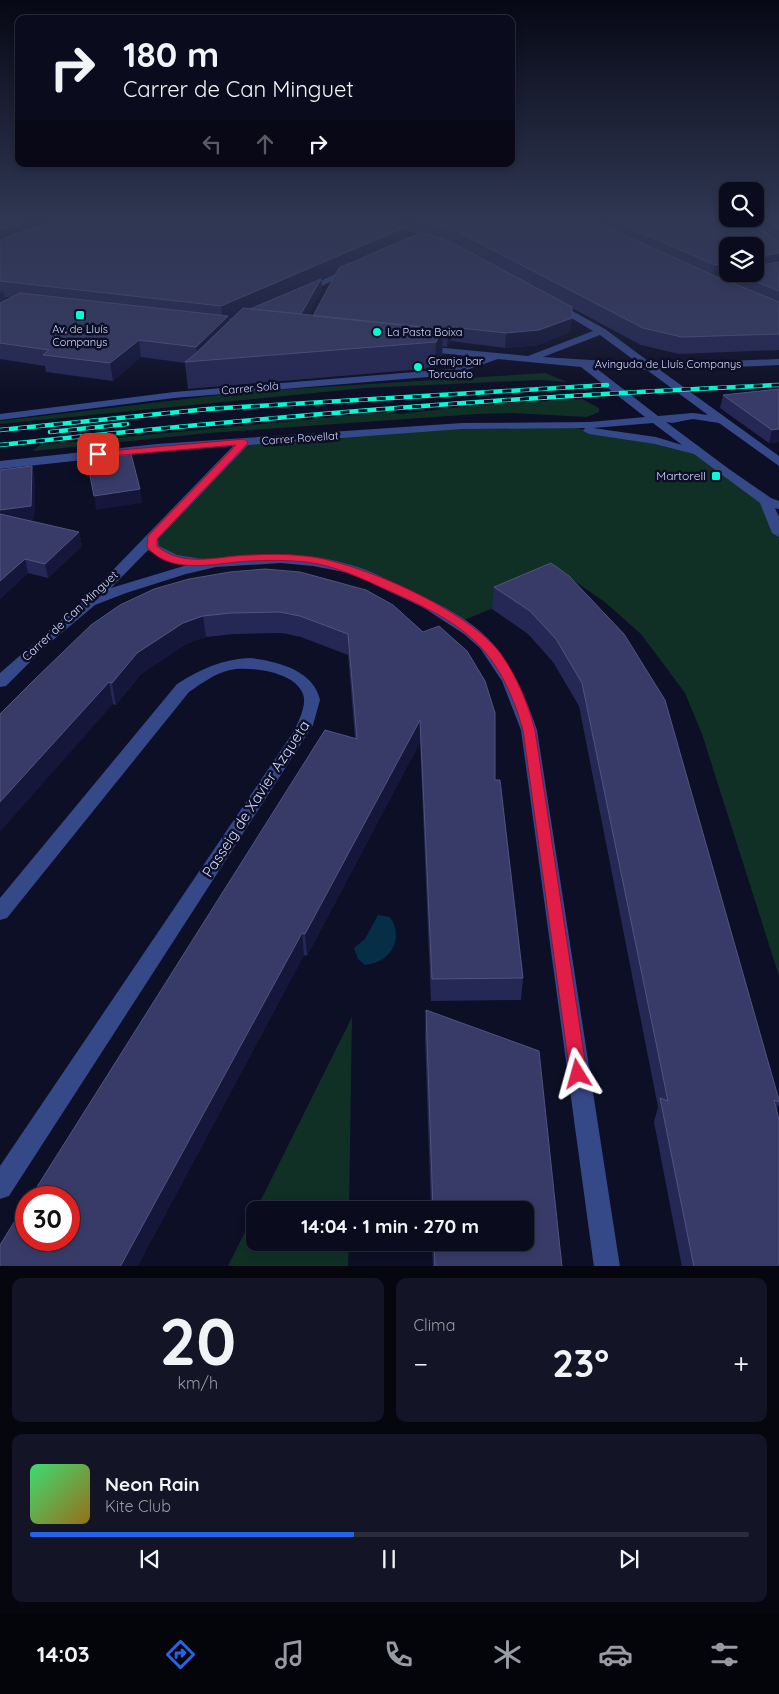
<!DOCTYPE html>
<html lang="es">
<meta charset="utf-8">
<style>
body{margin:0;font-family:Quicksand,sans-serif;background:#131425;color:#f1f3f6;height:100vh;display:flex;flex-direction:column;font-size:19px;white-space:nowrap}
*{box-sizing:border-box;margin:0}
p{font-size:16px;color:#999ba3}
.icon{flex:none;width:28px;height:28px;fill:none;stroke:currentColor;stroke-width:2;stroke-linecap:round;stroke-linejoin:round}
.map{position:relative;height:1266px;overflow:hidden}
.side{display:flex;flex-direction:column;gap:12px;padding:12px;background:#06060f;flex:1}
.side>*{flex:none}
.top-card{position:absolute;left:15px;top:15px;width:500px;height:152px;border-radius:10px;box-shadow:0 2px 8px #0003,0 0 0 1px #2a2b3b;background:#0a0b1c;color:#f1f3f6;overflow:hidden}
.fabs{position:absolute;left:719px;top:182px;display:grid;gap:10px}
.fabs a{display:grid;place-items:center;width:45px;height:45px;border-radius:10px;background:#0a0b1c;box-shadow:0 2px 8px #0003,0 0 0 1px #2a2b3b;font-size:25px}
.speed{position:absolute;left:15px;top:1186px;display:flex;gap:10px;font-size:25px;font-weight:700;text-align:center}
.speed>*{display:grid;place-content:center;width:65px;height:65px;border-radius:50%;background:#0a0b1c;box-shadow:0 2px 8px #0003,0 0 0 1px #2a2b3b;line-height:1}
.speed .limit{border:8px solid #d22;background:#fff;color:#111}
.pin{position:absolute;display:grid;place-items:center;width:42px;height:42px;color:#fff;margin:-21px;border-radius:10px;box-shadow:0 2px 8px #0006}
.me{position:absolute;width:55px;margin:-28px;rotate:352deg;stroke-linejoin:round;filter:drop-shadow(0 0 4px #0008)}
.turn{display:flex;align-items:center;gap:18px;height:105px;padding:0 25px;font-size:22px}
.turn .icon{width:65px;height:65px;stroke-width:2.5}
.turn b{display:block;font-size:35px;line-height:42px}
.lanes{display:flex;align-items:center;height:48px;padding:0 25px;background:#0003;justify-content:center;gap:25px;direction:ltr}
.lanes .off{opacity:.35}
.big{font-size:38px;font-weight:700;line-height:1.1}
.side .card{flex:1;display:flex;flex-direction:column;justify-content:center;gap:8px;min-width:0;padding:0 18px;border-radius:10px;background:#131425}
.side .dial{align-items:center;gap:0}
.dial b{font-size:65px;line-height:1}
.song{display:flex;align-items:center;gap:15px}
.cover{width:60px;height:60px;border-radius:8px;background:linear-gradient(135deg,hsl(140 70% 55%),hsl(40 70% 35%))}
.played{height:5px;border-radius:2px;background:linear-gradient(90deg,#2563eb 45%,#2a2b3b 45%)}
.keys{display:flex;justify-content:space-around;direction:ltr}
.heat{display:flex;justify-content:space-between;align-items:center;font-size:28px;direction:ltr}
.side .tiles{flex:1;display:grid;gap:12px;grid-template-columns:1fr 1fr}
.card:last-child{grid-column:span 2}
.trip{position:absolute;left:246px;top:1201px;width:288px;height:50px;border-radius:10px;background:#0a0b1c;box-shadow:0 2px 8px #0003,0 0 0 1px #2a2b3b;font-weight:700;line-height:50px;text-align:center}
.dock{display:flex;height:80px;justify-content:space-around;align-items:center;background:#04040b;color:#999ba3}
.dock .icon{width:35px;height:35px}
.dock .current{color:#2563eb}
.dock b{font-size:22px;color:#f1f3f6}
.map>svg:first-child{display:block}
.green{fill:#103026}
.water{fill:#062e46}
.lines{fill:none;stroke-linecap:round;stroke-linejoin:round}
.minor{fill:#354888;fill-rule:evenodd}
.rail-casing{stroke:#00fdd3;stroke-width:4.5}
.rail{stroke:#0d0f26;stroke-width:3;stroke-dasharray:9;stroke-linecap:butt}
.wall{fill:#252855;fill-rule:evenodd}
.shaded-wall{fill:#14163a}
.building{fill:#383b67;stroke:#50547f}
.route{fill:#e11d48;stroke:#92132f}
.poi-dot{fill:#00fdd3;stroke:#0d0f26;stroke-width:2}
.labels{text-anchor:middle;stroke-width:5;stroke-linejoin:round;paint-order:stroke}
.far-poi-label{font-size:11px;fill:#d2d9ff;stroke:#0d0f26;text-anchor:start}
.far-street-label{font-size:11px;fill:#d2d9ff;stroke:#0d0f26}
.poi-label{font-size:12px;fill:#d2d9ff;stroke:#0d0f26;text-anchor:end}
.street-label{font-size:12px;fill:#d2d9ff;stroke:#0d0f26}
.near-street-label{font-size:15px;fill:#d2d9ff;stroke:#0d0f26}
</style>
<div class="map">
<svg width="779" height="1267" viewBox="0 0 779 1267">
<rect width="100%" height="100%" fill="#0d0f26"/>
<path class="green" d="M545 373 567 382 539 380 364 388 0 424V421L244 392Z
M582 399 599 408V412L587 417 512 413 477 414 209 433 33 451 40 445 387 412 399 414 488 404Z
M462 426 576 428 656 441 703 454 770 512 779 533V976L702 734 685 693 641 634 606 603 569 577 459 622C415 601 353 562 305 559 275 557 182 572 161 554 157 551 154 543 151 538L244 442Z
M352 1017 349 1210H256Z
M255 1212V1242L349 1243 348 1266H228Z"/>
<path class="water" d="M378 915 390 917C405 939 390 963 365 965L358 959 354 948 365 939Z"/>
<g class="lines">
<path class="minor" d="M348 268 355 270 307 293 299 291Z
M556 302 605 329 652 364 779 359V365L660 370 779 456V466L719 423 693 419 672 423 666 422 729 469 771 498 779 501V509L775 508 779 517V537L772 533 760 503 694 454 655 444 589 434 583 431 585 428 462 429 248 445 158 539 159 546 177 555 202 559 204 562C254 551 308 551 358 567 377 573 394 584 413 592 441 605 471 619 492 643 514 669 526 698 537 730L620 1267H594L521 730 502 681 480 648 464 634 424 608 363 579 344 572 313 566 281 563 216 567 186 574 126 593 95 605 46 646 6 686 0 687V673L85 599 233 446 157 452 0 469V461L157 444 462 423 590 422 645 417 581 367 498 359 452 375 174 398 0 420V414L174 392 451 369 486 358 420 351V347L424 346 528 356 593 331 553 307V303ZM600 335 638 363 543 357ZM596 368 647 370 708 415 693 413 658 416ZM653 423 682 445 656 437 593 428ZM148 550 163 559 187 565 111 588Z
M250 658C276 661 314 670 320 700L313 725 9 1196 0 1199V1166L294 731C298 722 305 709 304 698 300 672 250 666 230 670 214 674 202 683 189 692L7 918 0 920V898L177 684C201 669 222 659 250 658Z"/>
<g class="rail-casing">
<path id="rail" d="M0 430 208 409 607 385
M50 432 127 424
M0 445C259 417 519 396 779 385"/>
</g>
<use href="#rail" class="rail"/>
</g>
<path class="wall" d="M0 219H779V350L679 354 641 345 572 308 570 332 538 345 505 348 451 341 447 347 443 346 442 355 435 368 188 389 185 363 141 357 113 381 46 372 45 366 0 359ZM408 231 418 234 408 239ZM728 246 755 274H728ZM337 272 313 316 308 315 322 290 321 279ZM728 277V281L721 278ZM4 297H11L5 301Z
M779 389V442L769 443 720 408 723 395Z
M32 466 35 480 34 519 28 520 79 532 82 546 48 578 28 573 0 599V470Z
M551 563 779 1100V1104L776 1111 779 1267H682L654 1122 658 1107 579 706 553 662 528 634 492 609 494 587Z
M300 572 495 780 523 978 521 1000 431 1001 420 742 307 956 304 955 137 1267H0L355 738 348 655 301 637 282 633 234 634 206 637 186 644 141 674 116 705 34 680Z
M426 1010 562 1267H433L432 1242H525V1210H431L425 1037Z"/>
<path class="shaded-wall" d="M33 219H77L0 246V230Z
M408 226V241L321 279 322 290 299 331 242 314 229 319 230 332 198 361 196 347 223 321 221 306Z
M779 253V267L755 272V257Z
M728 262V274H729L728 277 712 280 715 265Z
M3 290 6 306 0 312V293Z
M572 318 570 332 538 345 505 348 506 333Z
M451 327V341L447 347 448 332Z
M443 329 442 355 435 368 436 342Z
M139 340 141 357 113 381 110 363Z
M779 429V442L769 443 772 430Z
M32 466 35 480 34 519 0 524V510Z
M140 489 142 503 96 510 94 496Z
M79 532 82 546 48 578 45 564Z
M25 559 28 573 0 599V581Z
M203 616 206 637 186 644 141 674 116 705 112 683 137 653 183 623Z
M109 682 113 704 0 832V802Z
M420 720V742L307 956 305 934Z
M302 933 304 955 137 1267H120Z"/>
<path class="building" d="M0 219H33L0 230Z
M58 219H387L408 226 221 306 0 281V240Z
M415 219H589L708 273 779 302V334L682 337 643 328 458 232Z
M609 219H744L779 241V253L755 257V246H728V262L715 265Z
M762 219H779V229Z
M422 232 451 242 572 307V318L539 330 506 333 451 327 448 332H443V329L313 316 339 268Z
M779 262V291L736 274H755V266Z
M321 279 301 314 250 309Z
M20 293 228 316 196 347 139 340 110 363 43 355 49 350 0 343V303Z
M243 308 443 329 436 342 185 362 194 355Z
M779 389V429L772 430 723 395Z
M131 454 140 489 94 496 88 466 107 463 106 458Z
M32 466 31 506 0 510V470Z
M0 514 79 532 45 564 25 559 0 581Z
M551 563 569 576 624 634 665 700 779 1100V1102L774 1100 779 1120V1267H694L660 1098 668 1101 582 683 556 639 530 611 494 587Z
M265 569 300 572 366 590 393 605 423 632 439 626 467 651 485 681 495 713V780H500L523 978 432 979 420 720 305 934 302 933 120 1267H0V1245L26 1203V1240H69V1198H30L325 730 357 739 348 634 300 616 280 612 231 613 203 616 183 623 137 653 112 683 109 682 0 802V714L34 680 91 625 120 605 154 589 189 579 230 572Z
M426 1010 539 1051 562 1267H435L434 1242H525V1210H433Z"/>
<linearGradient id="sky" x2="0" y2="1"><stop stop-color="#070815"/><stop offset="0.55" stop-color="#2f3752"/><stop offset="1" stop-color="#2f3752" stop-opacity="0"/></linearGradient>
<rect width="779" height="396" fill="url(#sky)"/>
<path class="route" d="M244 439 248 442 247 444 157 539V546C184 569 221 555 252 555 269 554 288 554 305 556 358 561 470 611 501 654 517 677 528 704 535 730L587 1074 585 1079 578 1082 572 1079 570 1074 523 730C499 646 463 623 387 590 361 578 334 565 305 562 288 560 269 560 252 561 219 562 172 577 147 547L148 536 236 445 98 457 94 454 98 452Z"/>
<g class="poi-dot">
<rect x="75" y="310" width="10" height="10" rx="2.5"/>
<circle cx="377" cy="332" r="5"/>
<circle cx="418" cy="367" r="5"/>
<rect x="711" y="471" width="10" height="10" rx="2.5"/>
</g>
<g class="labels">
<g class="far-poi-label">
<text x="80" y="333" text-anchor="middle">Av. de Lluís<tspan x="80" dy="13">Companys</tspan></text>
<text x="387" y="336">La Pasta Boixa</text>
<text x="428" y="365">Granja bar<tspan x="428" dy="13">Torcuato</tspan></text>
</g>
<g class="far-street-label">
<text x="668" y="368">Avinguda de Lluís Companys</text>
<text transform="translate(250 388) rotate(-5)" y="4">Carrer Solà</text>
<text transform="translate(300 438) rotate(-4)" y="4">Carrer Rovellat</text>
</g>
<g class="poi-label">
<text x="706" y="480">Martorell</text>
</g>
<g class="street-label">
<text transform="translate(70 616) rotate(-43)" y="4">Carrer de Can Minguet</text>
</g>
<g class="near-street-label">
<text transform="translate(256 799) rotate(-57)" y="5">Passeig de Xavier Azqueta</text>
</g>
</g>
</svg>
<div class="fabs">
<a><svg class="icon" aria-label="search" viewBox="0 0 24 24"><circle cx="10" cy="10" r="6"/><path d="M15 15l6 6"/></svg></a>
<a><svg class="icon" aria-label="layers" viewBox="0 0 24 24"><path d="M12 4l9 5-9 5-9-5zM3 14l9 5 9-5"/></svg></a>
</div>
<div class="speed"><div class="limit">30</div></div>
<div class="pin" style="left:98px;top:454px;background:#d93025"><svg class="icon" aria-label="arrive" viewBox="0 0 24 24"><path d="M6 21V4h12l-3 4 3 4H6"/></svg></div>
<svg class="me" style="left:578px;top:1074px" viewBox="-20 -20 40 40"><path d="M0-17L14 15 0 8-14 15z" fill="#e11d48" stroke="#fff" stroke-width="4"/></svg>
<div class="trip">14:04 · 1 min · 270 m</div>
<div class="top-card">
<div class="turn"><svg class="icon" aria-label="right" viewBox="0 0 24 24"><path d="M7 20v-9h11M14 6l5 5-5 5"/></svg><div><b>180 m</b>Carrer de Can Minguet</div></div>
<div class="lanes"><svg class="icon off" aria-label="left" viewBox="0 0 24 24"><path d="M17 20v-9H6M10 6l-5 5 5 5"/></svg><svg class="icon off" aria-label="ahead" viewBox="0 0 24 24"><path d="M12 20V5M6 11l6-6 6 6"/></svg><svg class="icon" aria-label="right" viewBox="0 0 24 24"><path d="M7 20v-9h11M14 6l5 5-5 5"/></svg></div>
</div>
</div>
<section class="side">
<div class="tiles">
<div class="card dial"><b>20</b><p>km/h</p></div>
<div class="card"><p>Clima</p>
<div class="heat"><a>−</a><b class="big">23°</b><a>+</a></div>
</div>
<div class="card">
<div class="song"><i class="cover"></i><div><b>Neon Rain</b><p>Kite Club</p></div></div>
<div class="played"></div>
<div class="keys"><svg class="icon" aria-label="previous" viewBox="0 0 24 24"><path d="M18 5L8 12l10 7zM5 5v14"/></svg><svg class="icon" aria-label="pause" viewBox="0 0 24 24"><path d="M8 5v14M16 5v14"/></svg><svg class="icon" aria-label="next" viewBox="0 0 24 24"><path d="M6 5l10 7-10 7zM19 5v14"/></svg></div>
</div>
</div>
</section>
<nav class="dock">
<b>14:03</b>
<svg class="icon current" aria-label="directions" viewBox="0 0 24 24"><path d="M12 3l9 9-9 9-9-9zM9 14v-3h6M13 9l2 2-2 2"/></svg>
<svg class="icon" aria-label="music" viewBox="0 0 24 24"><path d="M9 18V5l10-2v13"/><circle cx="6" cy="18" r="3"/><circle cx="16" cy="16" r="3"/></svg>
<svg class="icon" aria-label="phone" viewBox="0 0 24 24"><path d="M5 4h4l2 5-3 2q2 4 5 5l2-3 5 2v4C11 20 4 13 5 4z"/></svg>
<svg class="icon" aria-label="climate" viewBox="0 0 24 24"><path d="M12 3v18M4 7l16 10M4 17L20 7"/></svg>
<svg class="icon" aria-label="car" viewBox="0 0 24 24"><path d="M5 17H2v-5l4-1 3-4h7l3 4 3 1v5h-3M9 17h6M6 11h13"/><circle cx="7" cy="17" r="2"/><circle cx="17" cy="17" r="2"/></svg>
<svg class="icon" aria-label="filters" viewBox="0 0 24 24"><path d="M4 7h16M4 17h16"/><circle cx="9" cy="7" r="2"/><circle cx="15" cy="17" r="2"/></svg>
</nav>
